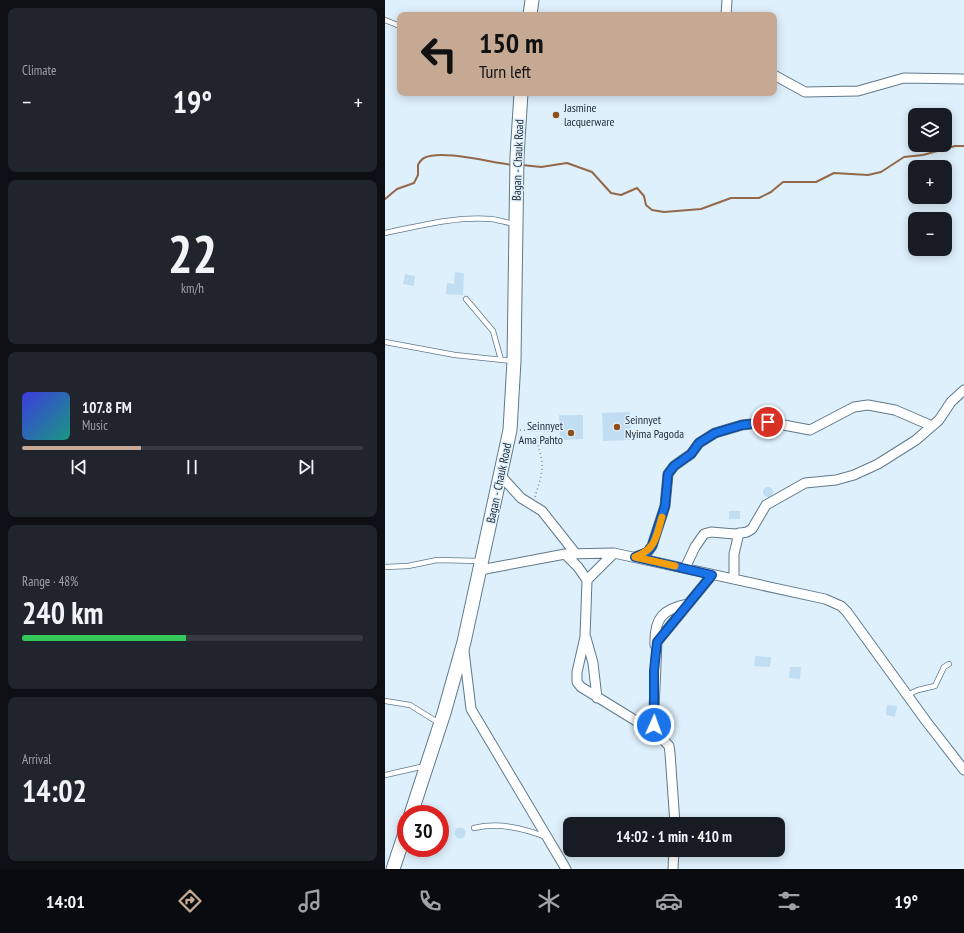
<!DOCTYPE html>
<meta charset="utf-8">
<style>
body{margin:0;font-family:"PT Sans Narrow",sans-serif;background:#20242c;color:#f1f3f6;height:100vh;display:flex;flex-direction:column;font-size:15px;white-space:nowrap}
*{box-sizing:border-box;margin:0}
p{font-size:13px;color:#9ea1a6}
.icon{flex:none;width:22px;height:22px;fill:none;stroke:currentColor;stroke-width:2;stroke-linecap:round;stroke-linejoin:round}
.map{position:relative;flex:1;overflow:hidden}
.panel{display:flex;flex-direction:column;gap:8px;padding:8px;background:#0d0f14;width:385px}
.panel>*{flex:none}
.guide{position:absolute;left:12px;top:12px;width:380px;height:84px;border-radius:8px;box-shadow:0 2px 10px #0003;background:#c5a993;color:#111;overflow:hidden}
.fabs{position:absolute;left:523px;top:108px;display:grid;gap:8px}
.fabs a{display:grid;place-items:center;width:44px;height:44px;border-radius:8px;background:#171b24;box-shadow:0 2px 10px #0003;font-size:20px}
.speed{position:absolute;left:12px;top:805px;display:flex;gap:8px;font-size:20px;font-weight:700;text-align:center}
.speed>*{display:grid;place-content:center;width:52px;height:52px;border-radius:50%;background:#171b24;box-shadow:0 2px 10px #0003;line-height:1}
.speed .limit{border:6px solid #d22;background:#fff;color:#111}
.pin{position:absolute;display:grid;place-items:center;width:34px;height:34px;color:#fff;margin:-17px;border:2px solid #fff;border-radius:50%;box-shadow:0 1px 4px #0007}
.me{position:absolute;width:44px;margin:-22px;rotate:2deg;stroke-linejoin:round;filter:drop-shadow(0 0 3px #0008)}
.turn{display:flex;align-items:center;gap:14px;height:84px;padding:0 16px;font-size:18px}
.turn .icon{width:52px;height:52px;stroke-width:2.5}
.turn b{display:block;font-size:28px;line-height:34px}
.big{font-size:30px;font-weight:700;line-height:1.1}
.panel .widget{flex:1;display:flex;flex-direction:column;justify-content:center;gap:6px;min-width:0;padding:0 14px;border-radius:8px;background:#20242c}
.panel .dial{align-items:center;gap:0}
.dial b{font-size:52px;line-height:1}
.song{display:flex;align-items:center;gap:12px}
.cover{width:48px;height:48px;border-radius:6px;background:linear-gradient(135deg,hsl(240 70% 55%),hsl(170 70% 35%))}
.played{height:4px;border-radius:2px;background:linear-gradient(90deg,#c5a993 35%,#363941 35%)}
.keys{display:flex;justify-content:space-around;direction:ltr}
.heat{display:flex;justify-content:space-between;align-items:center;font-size:22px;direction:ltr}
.charge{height:6px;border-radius:3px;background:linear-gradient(90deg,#34c759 48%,#363941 0)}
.trip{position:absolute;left:178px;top:817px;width:222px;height:40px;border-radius:8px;background:#171b24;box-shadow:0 2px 10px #0003;font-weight:700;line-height:40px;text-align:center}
.menu{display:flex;height:64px;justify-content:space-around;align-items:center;background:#090b0e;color:#9ea1a6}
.menu .icon{width:28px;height:28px}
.menu .on{color:#c5a993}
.menu b{font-size:18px;color:#f1f3f6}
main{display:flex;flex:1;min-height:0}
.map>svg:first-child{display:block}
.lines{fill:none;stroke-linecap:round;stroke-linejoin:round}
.stream{stroke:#946849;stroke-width:2}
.building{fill:#c0ddf2}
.service-casing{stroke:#5f798c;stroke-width:6}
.minor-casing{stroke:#5f798c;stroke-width:11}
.secondary-casing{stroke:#5f798c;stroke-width:15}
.path{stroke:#82919b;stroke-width:1.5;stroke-dasharray:1 3;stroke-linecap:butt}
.service{stroke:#fff;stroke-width:4.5}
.minor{stroke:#fff;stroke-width:9}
.secondary{stroke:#fff;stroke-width:13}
.route-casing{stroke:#114b97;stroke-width:10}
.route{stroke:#1a73e8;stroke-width:7}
.slow{stroke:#f59e0b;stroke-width:7}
.poi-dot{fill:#904f19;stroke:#def0fc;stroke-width:1.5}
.labels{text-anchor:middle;stroke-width:3;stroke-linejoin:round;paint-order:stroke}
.poi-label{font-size:12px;fill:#1f2a32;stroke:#def0fc;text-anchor:start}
.street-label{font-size:12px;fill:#1f2a32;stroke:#def0fc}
</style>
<main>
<section class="panel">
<div class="widget"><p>Climate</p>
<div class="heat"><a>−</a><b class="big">19°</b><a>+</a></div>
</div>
<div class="widget dial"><b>22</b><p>km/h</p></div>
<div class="widget">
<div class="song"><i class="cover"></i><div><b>107.8 FM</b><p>Music</p></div></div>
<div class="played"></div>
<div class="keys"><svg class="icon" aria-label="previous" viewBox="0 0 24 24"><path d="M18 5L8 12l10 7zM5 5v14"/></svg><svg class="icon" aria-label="pause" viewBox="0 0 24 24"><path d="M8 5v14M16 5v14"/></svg><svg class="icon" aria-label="next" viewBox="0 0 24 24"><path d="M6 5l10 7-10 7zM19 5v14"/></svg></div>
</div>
<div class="widget"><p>Range · 48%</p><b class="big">240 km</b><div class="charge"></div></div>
<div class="widget"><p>Arrival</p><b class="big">14:02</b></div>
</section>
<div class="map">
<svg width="579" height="869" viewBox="0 0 579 869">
<rect width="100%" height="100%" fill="#def0fc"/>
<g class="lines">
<path class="stream" d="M137 165 156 167 182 163 207 172 226 193 236 195 252 188 259 196 261 205 267 210 279 212 316 209 346 198H374L386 192 398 182H431L449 173 483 175 496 172 519 157 538 155 570 146H579
M0 199 12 189 29 183 33 175V165C34 163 37 159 39 158 57 149 107 163 128 165"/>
</g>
<path class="building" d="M70 272 79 273 78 295 61 294 62 283 69 284Z
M20 274 30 276 29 286 18 284Z
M245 412 246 440 218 441 217 413Z
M174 415H198V439L175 440Z
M378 492a5 5 0 1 1 10 0a5 5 0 1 1-10 0Z
M344 511H355V519H344Z
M370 656 386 657 385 667 369 666Z
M405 667H416L415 679 404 678Z
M502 705 512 706 510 717 501 715Z
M69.5 833a5.5 5.5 0 1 1 11 0a5.5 5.5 0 1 1-11 0Z"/>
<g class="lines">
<g class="service-casing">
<path id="service" d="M0 20 15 26
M0 233C34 226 71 216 106 219 115 220 122 223 130 224
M81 299 108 331 116 360
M0 342 70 355 127 361
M0 567 23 566 52 560 96 561
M522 695 533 690 550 686 559 667 564 664
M0 701 25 705 54 723
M0 775 40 766
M89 828C114 822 138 828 161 837"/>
</g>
<g class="minor-casing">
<path id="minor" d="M341 15 342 0
M389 75 420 92 473 91 519 78 579 79
M116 476 136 498 157 511 191 554
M180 554 193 567 202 580 200 637 192 672V682L196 687 274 735 284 746 285 753 290 824
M250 557 262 553 267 546 280 506 283 474 289 466 306 454 314 443 330 433 357 425 383 422 425 430 469 407 483 405 510 410 547 426
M300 568 310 547 319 534 326 532 350 534 362 532 367 529 381 505 420 483 451 480 469 475 493 464 531 440 554 420 566 402 579 390
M95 570 180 554 229 553 440 599 456 606 462 612 541 721 579 770
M349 578V554L354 533
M202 580 229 553
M201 638 208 663 212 698
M270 645C269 618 278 609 303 604
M79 651 86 709 181 869
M268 731 272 642 327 575
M288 869 289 850"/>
</g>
<g class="secondary-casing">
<path id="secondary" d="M145 15 147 0
M26 814 59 713 79 642 125 430 129 361 132 156 136 93
M8 869 21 830"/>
</g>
<path class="path" d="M135 430 167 431
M150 497C153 486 158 474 157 462 156 453 152 446 152 437"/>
<use href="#service" class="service"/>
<use href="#minor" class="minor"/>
<use href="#secondary" class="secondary"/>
</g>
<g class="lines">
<g class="route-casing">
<path id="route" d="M269 725V671L272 642 327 575 250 557 262 552 267 546 280 506 283 474 289 466 306 454 314 443 330 433 357 425 383 422"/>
</g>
<use href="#route" class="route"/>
<path class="slow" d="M277 517C271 537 271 549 250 557L290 566"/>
</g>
<g class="poi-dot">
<circle cx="171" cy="115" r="4"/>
<circle cx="232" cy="427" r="4"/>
<circle cx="186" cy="433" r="4"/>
</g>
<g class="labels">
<g class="poi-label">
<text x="179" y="112">Jasmine<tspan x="179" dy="14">lacquerware</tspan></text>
<text x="240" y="424">Seinnyet<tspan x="240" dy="14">Nyima Pagoda</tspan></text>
<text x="178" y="430" text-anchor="end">Seinnyet<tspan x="178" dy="14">Ama Pahto</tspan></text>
</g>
<g class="street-label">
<text transform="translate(133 160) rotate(-88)" y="4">Bagan - Chauk Road</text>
<text transform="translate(114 483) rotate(-78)" y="4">Bagan - Chauk Road</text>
</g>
</g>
</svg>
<div class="fabs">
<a><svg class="icon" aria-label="layers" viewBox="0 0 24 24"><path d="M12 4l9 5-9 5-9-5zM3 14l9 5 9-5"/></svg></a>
<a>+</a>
<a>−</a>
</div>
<div class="speed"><div class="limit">30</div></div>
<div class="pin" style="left:383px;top:422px;background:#d93025"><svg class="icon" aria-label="arrive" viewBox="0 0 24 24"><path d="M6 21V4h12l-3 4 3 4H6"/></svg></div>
<svg class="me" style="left:269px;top:725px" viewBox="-20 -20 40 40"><circle r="17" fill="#1a73e8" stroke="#fff" stroke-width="3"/><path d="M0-11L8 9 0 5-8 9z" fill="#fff"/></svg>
<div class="trip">14:02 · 1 min · 410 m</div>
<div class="guide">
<div class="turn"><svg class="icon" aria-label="left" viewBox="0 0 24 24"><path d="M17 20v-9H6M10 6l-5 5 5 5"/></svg><div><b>150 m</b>Turn left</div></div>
</div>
</div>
</main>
<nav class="menu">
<b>14:01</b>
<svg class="icon on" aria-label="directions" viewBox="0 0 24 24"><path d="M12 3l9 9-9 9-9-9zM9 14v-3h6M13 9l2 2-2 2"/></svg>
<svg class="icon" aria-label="music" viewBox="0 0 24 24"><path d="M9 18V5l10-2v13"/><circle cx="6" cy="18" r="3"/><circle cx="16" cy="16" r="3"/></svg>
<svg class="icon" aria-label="phone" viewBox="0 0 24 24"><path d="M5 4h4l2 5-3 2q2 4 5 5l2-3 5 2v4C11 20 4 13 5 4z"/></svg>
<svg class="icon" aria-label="climate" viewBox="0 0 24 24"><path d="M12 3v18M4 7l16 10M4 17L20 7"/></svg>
<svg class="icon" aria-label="car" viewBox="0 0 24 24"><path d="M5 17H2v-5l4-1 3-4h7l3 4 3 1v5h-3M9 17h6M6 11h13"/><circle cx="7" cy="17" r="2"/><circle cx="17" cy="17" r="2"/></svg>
<svg class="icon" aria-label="filters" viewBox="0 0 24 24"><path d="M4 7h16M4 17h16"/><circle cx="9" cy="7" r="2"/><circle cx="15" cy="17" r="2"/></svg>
<b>19°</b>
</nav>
